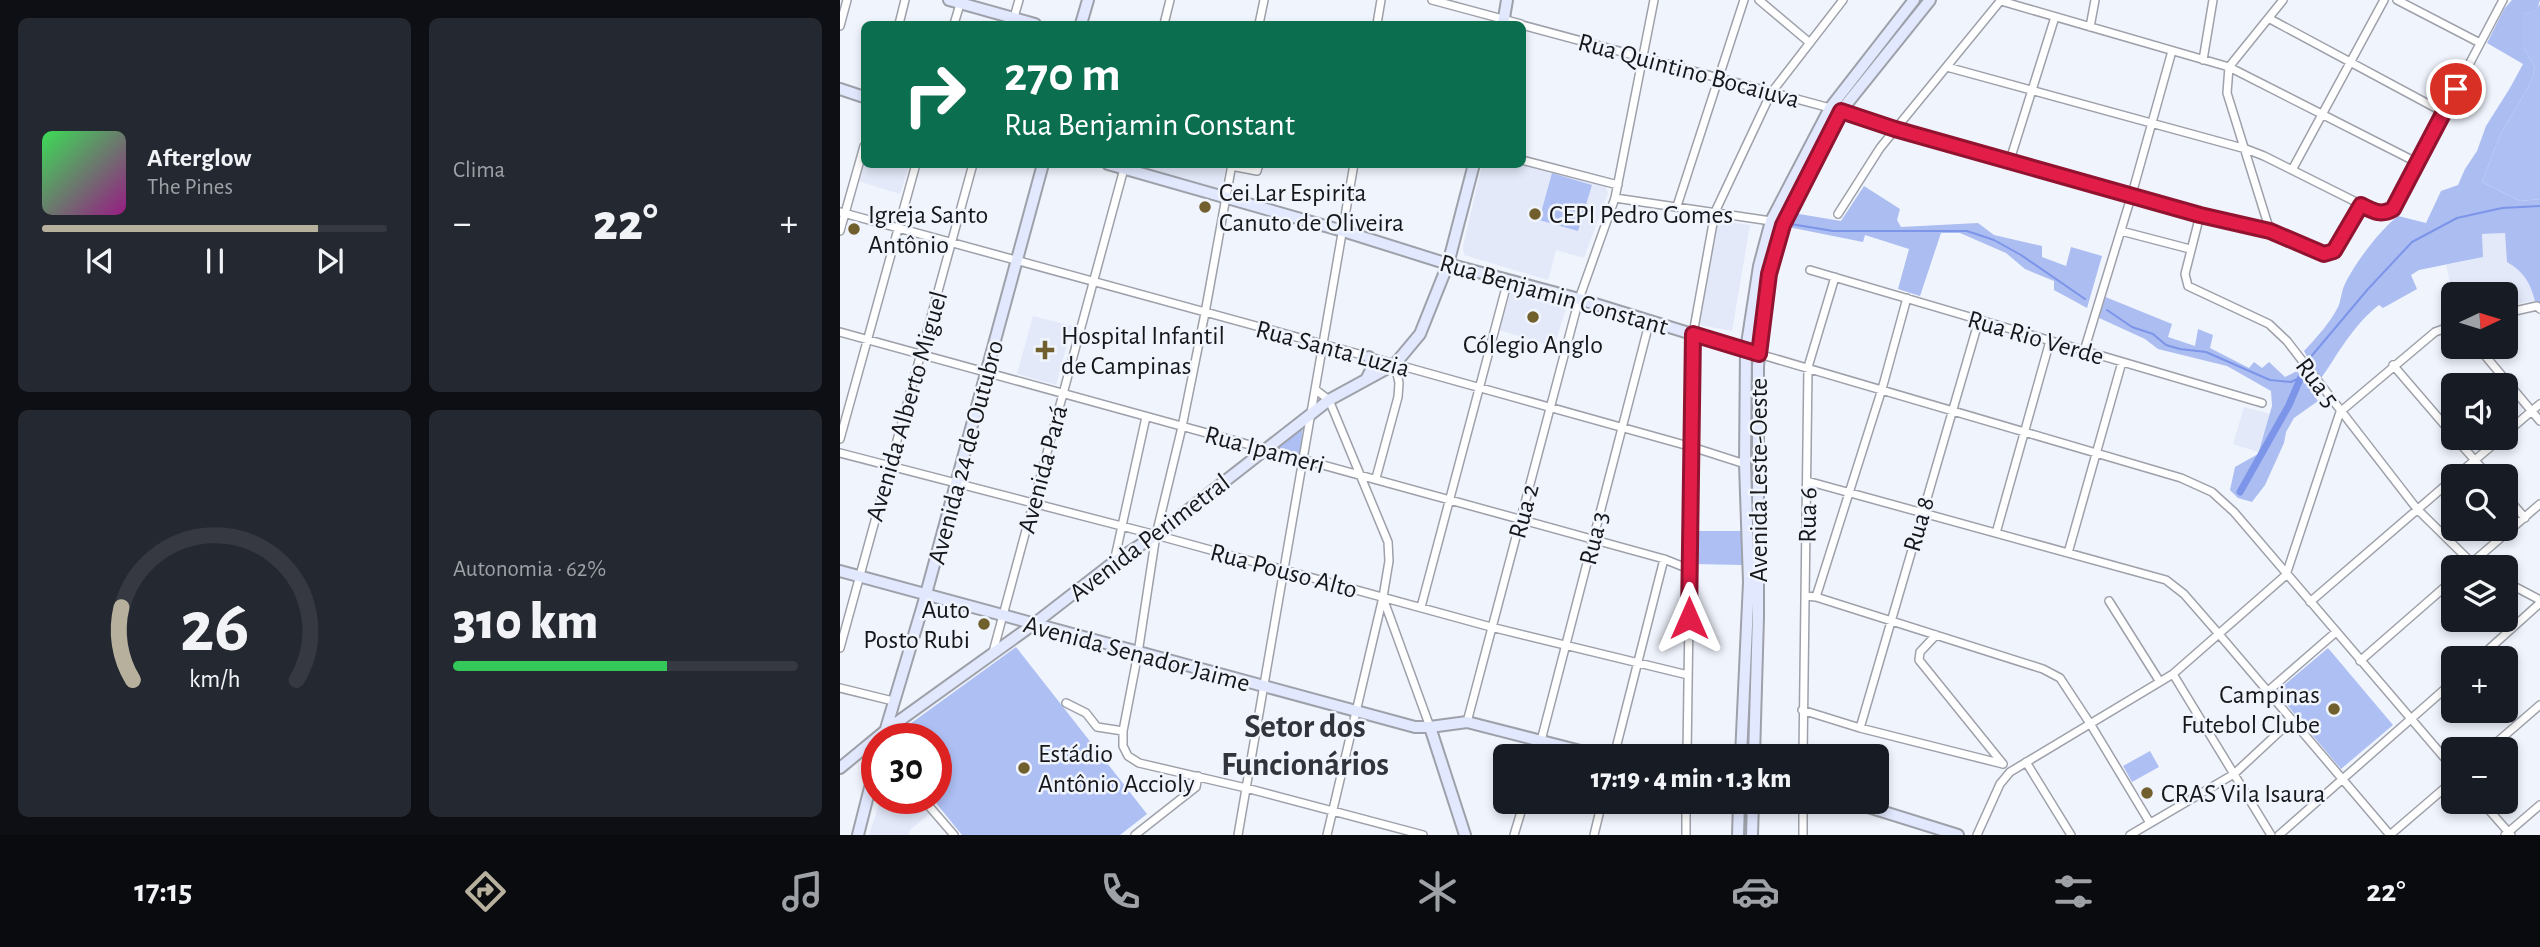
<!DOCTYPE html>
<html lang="pt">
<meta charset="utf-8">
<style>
body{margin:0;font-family:"Alegreya Sans",sans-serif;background:#242831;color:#f1f3f6;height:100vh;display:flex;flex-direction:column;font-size:26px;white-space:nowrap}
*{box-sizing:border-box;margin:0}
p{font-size:23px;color:#9ea1a6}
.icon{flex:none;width:38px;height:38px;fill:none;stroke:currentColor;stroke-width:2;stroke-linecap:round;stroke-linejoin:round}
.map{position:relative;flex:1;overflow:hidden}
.drawer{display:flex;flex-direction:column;gap:18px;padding:18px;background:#0d0f14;width:840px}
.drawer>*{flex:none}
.guide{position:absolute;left:21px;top:21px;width:665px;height:147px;border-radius:10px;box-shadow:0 4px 10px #0003;background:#0b6e4f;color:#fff;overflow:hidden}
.needle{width:46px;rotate:86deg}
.buttons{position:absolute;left:1601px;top:282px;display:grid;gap:14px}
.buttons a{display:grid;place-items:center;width:77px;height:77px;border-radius:10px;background:#171b24;box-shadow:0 4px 10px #0003;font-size:35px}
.speed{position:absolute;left:21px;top:723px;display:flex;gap:14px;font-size:35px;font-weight:700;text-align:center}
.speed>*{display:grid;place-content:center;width:91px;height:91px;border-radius:50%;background:#171b24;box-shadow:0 4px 10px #0003;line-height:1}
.speed .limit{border:10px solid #d22;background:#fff;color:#111}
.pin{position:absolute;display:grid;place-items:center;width:60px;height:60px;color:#fff;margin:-30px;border:4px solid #fff;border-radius:50%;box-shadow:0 2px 7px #0007}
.me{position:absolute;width:77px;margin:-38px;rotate:0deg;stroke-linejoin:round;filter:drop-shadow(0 0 5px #0008)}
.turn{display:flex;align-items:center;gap:24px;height:147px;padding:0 28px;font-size:32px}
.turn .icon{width:91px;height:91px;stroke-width:2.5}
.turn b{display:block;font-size:49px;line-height:60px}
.big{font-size:52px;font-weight:800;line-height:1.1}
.drawer .card{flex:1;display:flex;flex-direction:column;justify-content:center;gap:10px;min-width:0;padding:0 24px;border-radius:10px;background:#242831}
.drawer .dial{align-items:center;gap:0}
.dial svg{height:182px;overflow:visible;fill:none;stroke:#363941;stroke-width:7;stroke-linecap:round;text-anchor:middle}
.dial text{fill:#f1f3f6;stroke:none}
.song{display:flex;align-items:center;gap:21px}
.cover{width:84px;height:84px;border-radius:10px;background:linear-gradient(135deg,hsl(130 70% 55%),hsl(310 70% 35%))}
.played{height:7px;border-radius:4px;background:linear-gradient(90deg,#b7b09c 80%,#363941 80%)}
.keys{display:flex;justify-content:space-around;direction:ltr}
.heat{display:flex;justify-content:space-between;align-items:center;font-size:38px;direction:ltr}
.charge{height:10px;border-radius:5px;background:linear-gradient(90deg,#34c759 62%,#363941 0)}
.drawer .tiles{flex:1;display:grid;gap:18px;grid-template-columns:repeat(2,1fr)}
.trip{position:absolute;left:653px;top:744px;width:396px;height:70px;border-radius:10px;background:#171b24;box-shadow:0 4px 10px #0003;font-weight:800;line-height:70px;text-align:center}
.dock{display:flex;height:112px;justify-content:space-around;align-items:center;background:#090b0e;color:#9ea1a6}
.dock .icon{width:49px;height:49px}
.dock .on{color:#b7b09c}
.dock b{font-size:32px;color:#f1f3f6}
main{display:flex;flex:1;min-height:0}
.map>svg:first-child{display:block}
.built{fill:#e3e9f9}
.green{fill:#aebff4}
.forest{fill:#acbdf1}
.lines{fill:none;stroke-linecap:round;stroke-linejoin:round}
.stream{stroke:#7c95e9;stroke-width:2}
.canal{stroke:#7c95e9;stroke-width:7}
.street-casing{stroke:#9ea1a9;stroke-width:10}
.secondary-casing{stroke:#9ea1a9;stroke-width:14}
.street{stroke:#fff;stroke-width:7}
.secondary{stroke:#e2e9fe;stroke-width:10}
.route-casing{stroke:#92132f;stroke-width:18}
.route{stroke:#e11d48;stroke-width:12}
.poi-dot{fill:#715f2d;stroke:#f0f4fd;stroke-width:2.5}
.labels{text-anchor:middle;stroke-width:5;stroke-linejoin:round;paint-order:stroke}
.street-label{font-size:26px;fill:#16171a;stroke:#f0f4fd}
.poi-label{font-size:26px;fill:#16171a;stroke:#f0f4fd;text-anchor:start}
.district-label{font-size:33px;font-weight:bold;fill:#32343b;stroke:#f0f4fd}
</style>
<main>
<section class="drawer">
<div class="tiles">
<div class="card">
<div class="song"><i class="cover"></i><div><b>Afterglow</b><p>The Pines</p></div></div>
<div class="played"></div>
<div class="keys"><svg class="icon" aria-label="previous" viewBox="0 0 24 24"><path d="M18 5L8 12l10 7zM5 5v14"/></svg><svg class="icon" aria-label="pause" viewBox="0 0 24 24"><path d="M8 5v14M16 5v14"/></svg><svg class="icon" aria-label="next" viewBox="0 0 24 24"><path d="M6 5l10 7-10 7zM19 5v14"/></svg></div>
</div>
<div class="card"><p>Clima</p>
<div class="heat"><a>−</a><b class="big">22°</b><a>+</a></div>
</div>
<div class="card dial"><svg viewBox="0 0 100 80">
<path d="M14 69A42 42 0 1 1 86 69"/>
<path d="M14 69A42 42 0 0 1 9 37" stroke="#b7b09c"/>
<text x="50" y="56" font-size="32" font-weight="700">26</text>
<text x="50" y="72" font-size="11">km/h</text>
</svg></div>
<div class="card"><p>Autonomia · 62%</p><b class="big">310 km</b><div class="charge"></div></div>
</div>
</section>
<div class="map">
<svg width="1700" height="835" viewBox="0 0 1700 835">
<rect width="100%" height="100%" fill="#f0f4fd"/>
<path class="built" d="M24 161V164L69 165 60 194 18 181Z
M292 164 386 165 381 193Z
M683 164 765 185 768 193 744 258 716 250 708 280 624 255 623 246 642 165Z
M877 220 910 225 892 331 860 325Z
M1665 233 1667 262 1683 273 1689 281 1695 301 1666 305V294L1613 295 1606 265 1643 257 1642 234Z
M672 288 727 305 714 347 659 330Z
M193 316 232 326 216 385 177 374Z
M1404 407 1430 414 1418 452 1393 444Z
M41 798H78L91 813 71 829 68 835H29Z"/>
<path class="green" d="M1700 4V199L1680 201 1642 182 1660 135 1691 82 1695 67 1683 47V14L1696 10Z
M712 173 752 185 738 231 699 220Z
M463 425 460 454 436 448Z
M854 531H902V565L854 564Z
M176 647 307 814 280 835H122L92 798H96V738H64L63 729Z
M1488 648 1553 725 1501 769 1436 692Z
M1310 751 1319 767 1292 782 1283 766Z"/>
<path class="forest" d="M1672 0H1700L1697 10 1683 14V47L1695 67 1691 82 1660 135 1642 182 1680 201 1700 199V303L1695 301C1690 282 1684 272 1667 262L1665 233 1642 234 1643 257 1579 270 1571 275 1577 289 1543 308 1539 305C1513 325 1498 354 1480 380L1464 351C1476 338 1490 323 1498 307 1501 301 1501 293 1504 286 1514 264 1539 231 1558 216L1586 223 1601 191 1618 185 1625 169 1637 151 1646 126 1670 88 1683 64 1647 43 1664 9Z
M1024 186 1060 209 1057 220 1061 227 1138 223 1154 235 1202 246V257L1226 266 1231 247 1262 256 1247 308 1214 290V281L1185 269 1166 253 1120 233H1101L1080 296 1058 289 1069 249 1025 235 1023 242 948 227 953 213 1001 221Z
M1263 296 1332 324 1328 337 1355 346 1358 329 1373 335 1370 348 1409 368 1414 362 1422 368 1429 362 1445 377 1457 371 1478 401 1454 418 1446 432 1444 443 1425 485 1412 502 1398 498 1390 490 1395 467 1418 454 1432 406 1431 391 1387 366 1318 349 1305 339 1257 317Z"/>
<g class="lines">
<path class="stream" d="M951 224 993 231H1127L1154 240 1181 255 1245 299
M1267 310 1292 327 1313 334 1326 345 1340 349 1366 352 1430 380 1451 382 1461 377
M1469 359 1528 289 1572 242 1617 218 1662 208 1700 206"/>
<path class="canal" d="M1400 492 1449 405 1461 377"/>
<g class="street-casing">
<path id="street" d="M592 0 681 24
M919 0 970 43
M1557 0 1640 43
M1161 1 1389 67 1578 163
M1430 19 1605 113
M59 24 65 0
M114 24 121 1
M172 24 179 0
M324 24 330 0
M419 24 424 0
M537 24 541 0
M682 25 990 108 1055 129 1360 215 1430 231 1484 254 1494 251 1521 205
M0 26 7 0
M1250 27 1255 0
M1363 60 1373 0
M1107 67 1406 149 1424 156 1538 213H1546L1553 209 1663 0
M682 160 778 185
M1170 160 1215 17
M392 164 365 313 342 427 316 535 298 653 283 731V746L288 756 299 763 406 788 583 835
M391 166 417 171 419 164
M1452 170 1544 0
M775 198 931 221
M837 206 904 0
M0 212 555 364 852 447 905 464
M998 214 1040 148 1161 0
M1360 215 1345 274 1348 286 1429 324 1447 341 1577 509 1632 563 1639 567
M0 231 24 146
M1281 231 1350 249
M1430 231 1387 93 1389 67 1443 0
M970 270 1422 403
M1666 313 1697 306 1700 309
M0 332 824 559 849 569
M1637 346 1700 421
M1244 351 1292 194 1332 51
M919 354 1341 478 1372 492 1394 512 1614 769
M1553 365 1614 436
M476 390 489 400 548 542 549 561 543 597 487 835
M1666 433 1700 404
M1615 438 1649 476
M0 439 76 164
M0 453 316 535 651 627 848 675
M1616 476 1661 438
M536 478 558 397 559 383 555 364
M967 481 1326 580 1344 594 1378 633 1550 835 1614 780
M1666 496 1685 518
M1156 533 1210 341
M1228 553 1282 362
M274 562 306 417
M1627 567 1700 504
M1666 582 1700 600
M965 596 976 597 1203 669 1220 678 1251 725 1310 823
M976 597 1042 389 1067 298
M543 598 590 727
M1269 601 1320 682
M1470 602 1614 478
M581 607 668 280
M1096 635 1080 652 1079 660 1163 764
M0 648 133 164
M153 652 285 165
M1639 658 1700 603
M1520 661 1614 579
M1333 674 1431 835
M0 688 53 701
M1427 692 1496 632
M226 703 246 713 257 727 283 731
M962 710 1020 728 1163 764
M627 722 739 299 775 198 814 0
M1020 728 1139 320
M1649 749 1700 705
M697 756 810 320
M774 756 824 559
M847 756 853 334 875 212 931 93 1003 0
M963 756 968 367 995 277
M1186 762 1231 835
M82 798 114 835
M1642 802 1671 835
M295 835 356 787 358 776
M398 835 514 164
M674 835 684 802
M754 835 762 802
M846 835V802
M963 835V802
M1137 835 1160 784 1170 772 1333 674 1446 575 1500 412 1595 332 1614 325
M1290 835 1394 774 1451 721
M1439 835 1614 681
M1665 835 1700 805"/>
</g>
<g class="secondary-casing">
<path id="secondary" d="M109 0 195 24
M241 24 248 0
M663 24 667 0
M0 89 24 97
M268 164 503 231 608 264 739 299 910 352
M527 378 532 368 529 357
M0 571 575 727H590L627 722 760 756
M590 727 625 835
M45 732 83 605 203 164
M901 756 909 582 905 464 906 350 919 266 931 221 990 108 1074 0
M914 756 918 617V366L929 274 943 224 993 124 1001 111 1090 0
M0 768 45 731 194 624 274 562 316 535 489 400 555 364 580 334 608 264 634 164
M1012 802 1118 835
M18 835 37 760
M898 835 899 802
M912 835 913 802"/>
</g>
<use href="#street" class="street"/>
<use href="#secondary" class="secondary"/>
</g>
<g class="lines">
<g class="route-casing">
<path id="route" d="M849 618 853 334 919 354 929 274 943 225 1001 111 1055 129 1360 215 1430 231 1484 254 1494 251 1521 205C1533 211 1541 216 1553 209L1616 89"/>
</g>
<use href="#route" class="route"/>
</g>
<g class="poi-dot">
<circle cx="365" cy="207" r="7"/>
<circle cx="695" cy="214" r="7"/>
<circle cx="14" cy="229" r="7"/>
<circle cx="693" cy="317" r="7"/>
<path d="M201.5 339.5h7v7h7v7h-7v7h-7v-7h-7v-7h7z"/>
<circle cx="144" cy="624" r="7"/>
<circle cx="1494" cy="709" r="7"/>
<circle cx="184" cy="768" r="7"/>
<circle cx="1307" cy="793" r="7"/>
</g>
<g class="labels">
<g class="street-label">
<text transform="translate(849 70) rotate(15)" y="9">Rua Quintino Bocaiuva</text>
<text transform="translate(714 294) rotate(16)" y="9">Rua Benjamin Constant</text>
<text transform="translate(1196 337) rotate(16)" y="9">Rua Rio Verde</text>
<text transform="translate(493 348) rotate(15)" y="9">Rua Santa Luzia</text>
<text transform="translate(1478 382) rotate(53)" y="9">Rua 5</text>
<text transform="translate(66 406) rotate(-74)" y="9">Avenida Alberto Miguel</text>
<text transform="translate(425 449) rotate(15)" y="9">Rua Ipameri</text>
<text transform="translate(125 452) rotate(-75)" y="9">Avenida 24 de Outubro</text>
<text transform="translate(202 469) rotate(-75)" y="9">Avenida Pará</text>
<text transform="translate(918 480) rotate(-90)" y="9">Avenida Leste-Oeste</text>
<text transform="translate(683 511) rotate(-75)" y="9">Rua 2</text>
<text transform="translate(967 515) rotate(-89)" y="9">Rua 6</text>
<text transform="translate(1078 524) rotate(-74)" y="9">Rua 8</text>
<text transform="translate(309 537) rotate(-37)" y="9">Avenida Perimetral</text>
<text transform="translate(753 538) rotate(-76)" y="9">Rua 3</text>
<text transform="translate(444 570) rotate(15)" y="9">Rua Pouso Alto</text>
<text transform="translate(297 653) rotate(15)" y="9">Avenida Senador Jaime</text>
</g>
<g class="poi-label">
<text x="379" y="201">Cei Lar Espirita<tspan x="379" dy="30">Canuto de Oliveira</tspan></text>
<text x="28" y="223">Igreja Santo<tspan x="28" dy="30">Antônio</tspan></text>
<text x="709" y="223">CEPI Pedro Gomes</text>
<text x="221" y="344">Hospital Infantil<tspan x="221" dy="30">de Campinas</tspan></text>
<text x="693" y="353" text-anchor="middle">Cólegio Anglo</text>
<text x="130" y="618" text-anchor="end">Auto<tspan x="130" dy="30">Posto Rubi</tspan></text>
<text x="1480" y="703" text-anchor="end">Campinas<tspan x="1480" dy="30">Futebol Clube</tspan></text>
<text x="198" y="762">Estádio<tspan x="198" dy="30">Antônio Accioly</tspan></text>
<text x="1321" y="802">CRAS Vila Isaura</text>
</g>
<g class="district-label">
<text x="465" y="737">Setor dos<tspan x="465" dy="38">Funcionários</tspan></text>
</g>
</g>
</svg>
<div class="buttons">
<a><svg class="needle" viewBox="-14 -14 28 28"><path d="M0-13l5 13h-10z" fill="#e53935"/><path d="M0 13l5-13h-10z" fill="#9ea1a6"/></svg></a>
<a><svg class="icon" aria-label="sound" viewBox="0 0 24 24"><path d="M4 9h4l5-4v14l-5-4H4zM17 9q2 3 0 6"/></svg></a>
<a><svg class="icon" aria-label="search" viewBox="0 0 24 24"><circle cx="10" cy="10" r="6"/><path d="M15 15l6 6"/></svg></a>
<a><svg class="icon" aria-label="layers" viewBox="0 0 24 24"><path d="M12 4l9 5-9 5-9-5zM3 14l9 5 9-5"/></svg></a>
<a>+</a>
<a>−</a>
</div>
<div class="speed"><div class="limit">30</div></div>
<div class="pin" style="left:1616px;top:89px;background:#d93025"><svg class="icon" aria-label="arrive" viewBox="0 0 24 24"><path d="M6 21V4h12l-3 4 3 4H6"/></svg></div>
<svg class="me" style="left:849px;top:618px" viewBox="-20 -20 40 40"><path d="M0-17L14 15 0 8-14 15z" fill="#e11d48" stroke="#fff" stroke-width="4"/></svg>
<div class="trip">17:19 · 4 min · 1.3 km</div>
<div class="guide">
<div class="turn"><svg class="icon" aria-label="right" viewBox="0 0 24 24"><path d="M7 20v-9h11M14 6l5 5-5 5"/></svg><div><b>270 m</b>Rua Benjamin Constant</div></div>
</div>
</div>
</main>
<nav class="dock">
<b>17:15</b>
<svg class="icon on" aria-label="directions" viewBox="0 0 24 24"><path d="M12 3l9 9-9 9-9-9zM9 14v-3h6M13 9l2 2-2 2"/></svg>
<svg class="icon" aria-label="music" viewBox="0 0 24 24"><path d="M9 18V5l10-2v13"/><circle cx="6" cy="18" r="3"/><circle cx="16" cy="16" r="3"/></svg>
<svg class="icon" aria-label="phone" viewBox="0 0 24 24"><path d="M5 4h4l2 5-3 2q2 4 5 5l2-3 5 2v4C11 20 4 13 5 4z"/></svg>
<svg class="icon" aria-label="climate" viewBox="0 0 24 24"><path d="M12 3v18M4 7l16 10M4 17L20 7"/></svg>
<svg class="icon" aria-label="car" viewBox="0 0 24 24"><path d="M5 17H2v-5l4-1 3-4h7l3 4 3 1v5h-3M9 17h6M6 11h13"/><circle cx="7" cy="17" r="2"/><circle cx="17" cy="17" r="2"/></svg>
<svg class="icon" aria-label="filters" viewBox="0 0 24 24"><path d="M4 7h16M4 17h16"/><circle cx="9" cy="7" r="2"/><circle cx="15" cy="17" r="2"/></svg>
<b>22°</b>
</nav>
